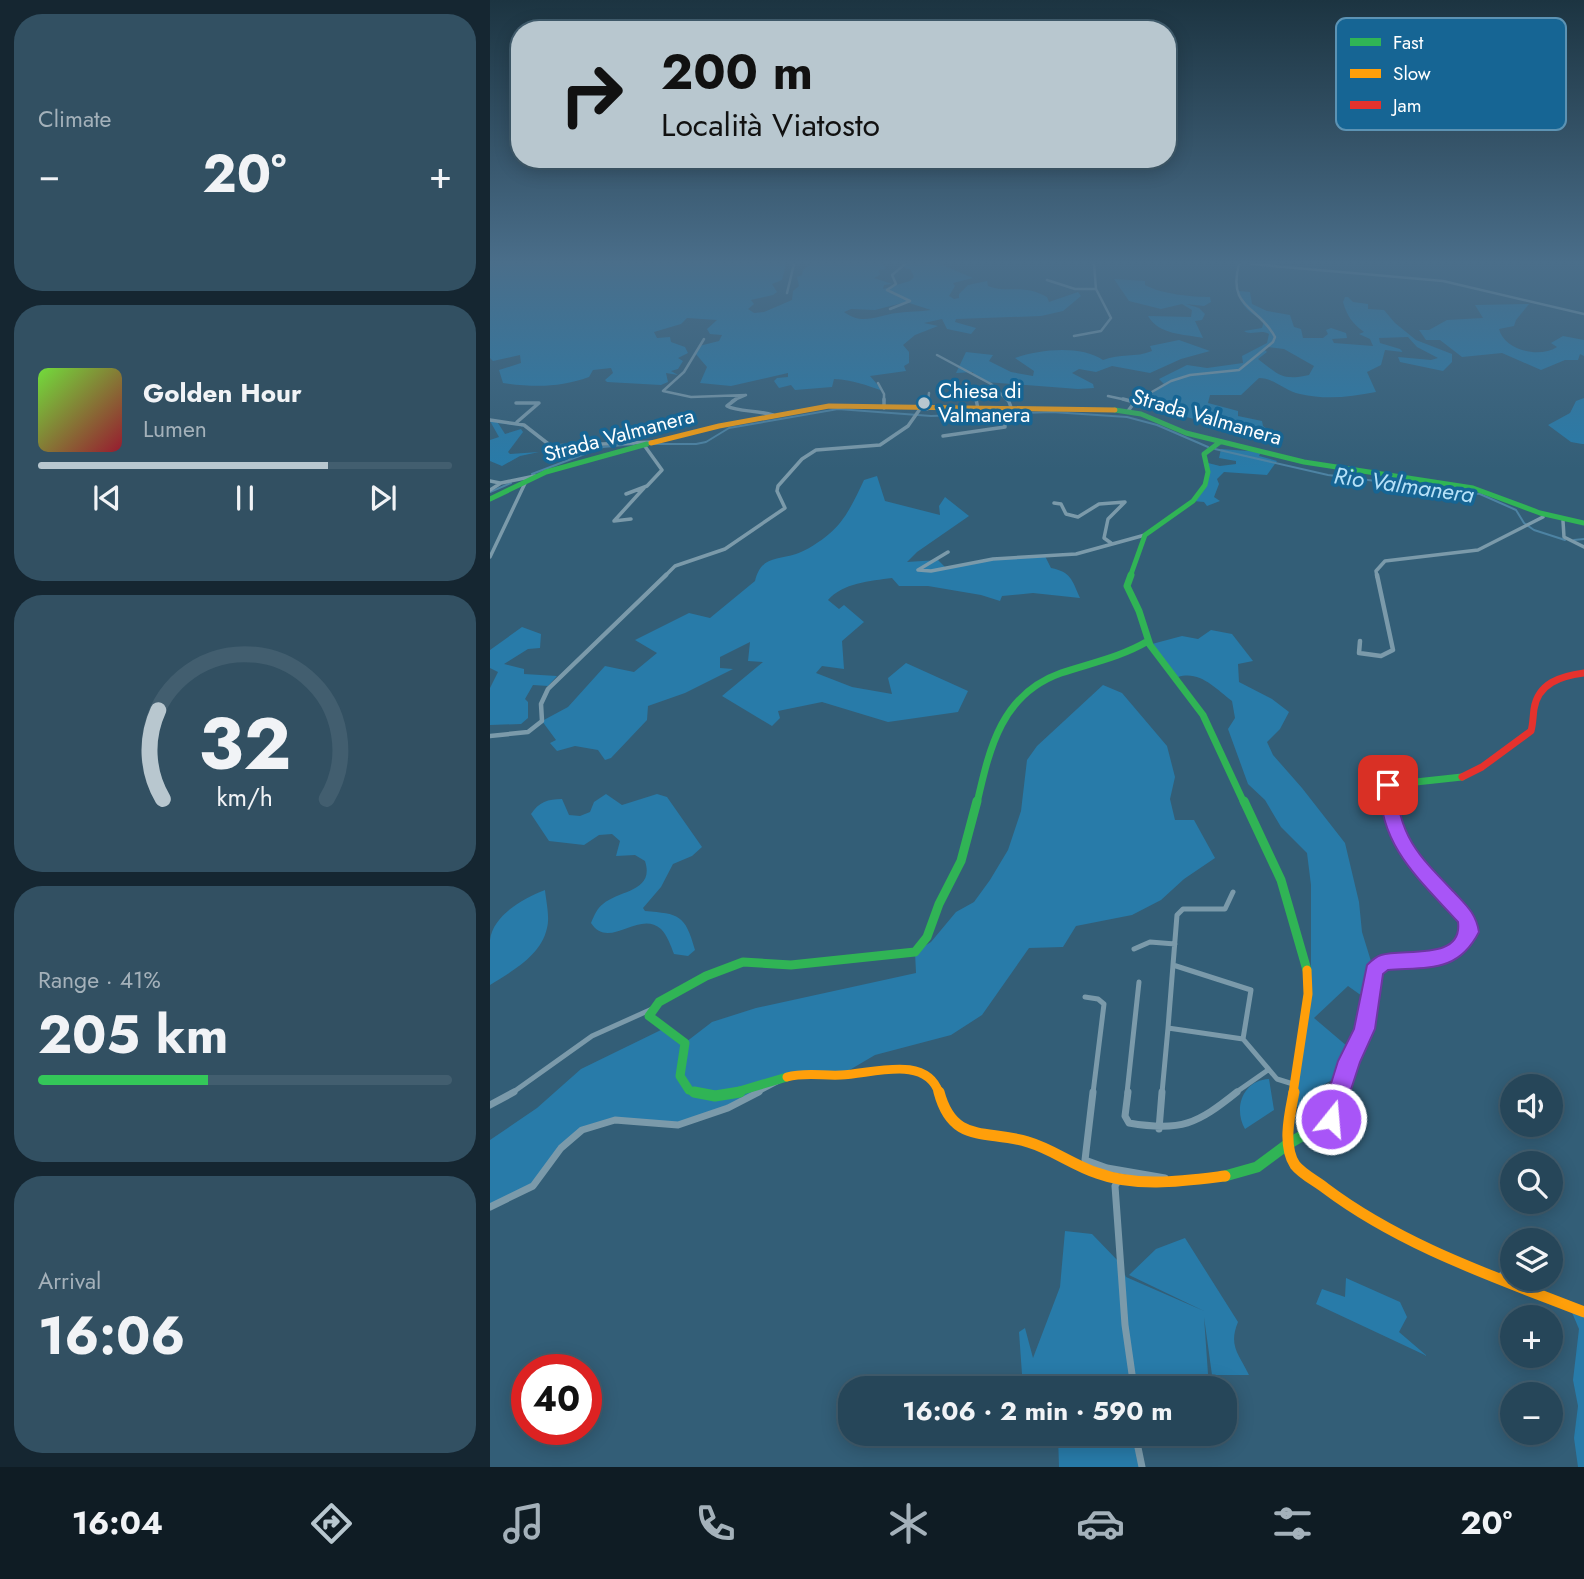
<!DOCTYPE html>
<meta charset="utf-8">
<style>
body{margin:0;font-family:Jost,sans-serif;background:#325062;color:#f1f3f6;height:100vh;display:flex;flex-direction:column;font-size:26px;white-space:nowrap}
*{box-sizing:border-box;margin:0}
p{font-size:23px;color:#a4b1ba}
.icon{flex:none;width:38px;height:38px;fill:none;stroke:currentColor;stroke-width:2;stroke-linecap:round;stroke-linejoin:round}
.map{position:relative;flex:1;overflow:hidden}
.panel{display:flex;flex-direction:column;gap:14px;padding:14px;background:#152631;width:490px}
.panel>*{flex:none}
.banner{position:absolute;left:21px;top:21px;width:665px;height:147px;border-radius:28px;box-shadow:0 4px 18px #0003,0 0 0 2px #425e6f;background:#b8c7cf;color:#111;overflow:hidden}
.fabs{position:absolute;left:1010px;top:1074px;display:grid;gap:14px}
.fabs a{display:grid;place-items:center;width:63px;height:63px;border-radius:50%;background:#264659;box-shadow:0 4px 18px #0003,0 0 0 2px #425e6f;font-size:35px}
.speed{position:absolute;left:21px;top:1354px;display:flex;gap:14px;font-size:35px;font-weight:700;text-align:center}
.speed>*{display:grid;place-content:center;width:91px;height:91px;border-radius:50%;background:#264659;box-shadow:0 4px 18px #0003,0 0 0 2px #425e6f;line-height:1}
.speed .limit{border:10px solid #d22;background:#fff;color:#111}
.pin{position:absolute;display:grid;place-items:center;width:60px;height:60px;color:#fff;margin:-30px;border-radius:14px;box-shadow:0 4px 10px #0006}
.me{position:absolute;width:77px;margin:-38px;rotate:17deg;stroke-linejoin:round;filter:drop-shadow(0 0 5px #0008)}
.turn{display:flex;align-items:center;gap:24px;height:147px;padding:0 35px;font-size:32px}
.turn .icon{width:91px;height:91px;stroke-width:2.5}
.turn b{display:block;font-size:49px;line-height:60px}
.big{font-size:52px;font-weight:700;line-height:1.1}
.panel .widget{flex:1;display:flex;flex-direction:column;justify-content:center;gap:10px;min-width:0;padding:0 24px;border-radius:28px;background:#325062}
.panel .dial{align-items:center;gap:0}
.dial svg{height:182px;overflow:visible;fill:none;stroke:#425e6f;stroke-width:7;stroke-linecap:round;text-anchor:middle}
.dial text{fill:#f1f3f6;stroke:none}
.song{display:flex;align-items:center;gap:21px}
.cover{width:84px;height:84px;border-radius:10px;background:linear-gradient(135deg,hsl(100 70% 55%),hsl(350 70% 35%))}
.played{height:7px;border-radius:4px;background:linear-gradient(90deg,#b8c7cf 70%,#425e6f 70%)}
.keys{display:flex;justify-content:space-around;direction:ltr}
.heat{display:flex;justify-content:space-between;align-items:center;font-size:38px;direction:ltr}
.charge{height:10px;border-radius:5px;background:linear-gradient(90deg,#34c759 41%,#425e6f 0)}
.trip{position:absolute;left:348px;top:1376px;width:399px;height:70px;border-radius:28px;background:#264659;box-shadow:0 4px 18px #0003,0 0 0 2px #425e6f;font-weight:700;line-height:70px;text-align:center}
.dock{display:flex;height:112px;justify-content:space-around;align-items:center;background:#0f1c24;color:#a4b1ba}
.dock .icon{width:49px;height:49px}
.dock .current{color:#b8c7cf}
.dock b{font-size:32px;color:#f1f3f6}
main{display:flex;flex:1;min-height:0}
.map>svg:first-child{display:block}
.green{fill:#287ba9;fill-rule:evenodd}
.lines{fill:none;stroke-linecap:round;stroke-linejoin:round}
.stream{stroke:#4d83a3;stroke-width:2}
.street-far4{stroke:#7b9aaa;stroke-width:2.5}
.street-far3{stroke:#7b9aaa;stroke-width:3.5}
.street-far2{stroke:#7b9aaa;stroke-width:4.5}
.street-far1{stroke:#7b9aaa;stroke-width:5}
.street{stroke:#7b9aaa;stroke-width:7}
.fast-far3{stroke:#30b455;stroke-width:5}
.fast-far2{stroke:#30b455;stroke-width:7}
.fast-far1{stroke:#30b455;stroke-width:9}
.fast{stroke:#30b455;stroke-width:11}
.slow-far2{stroke:#ff9f0a;stroke-width:5}
.slow-far1{stroke:#ff9f0a;stroke-width:9}
.slow{stroke:#ff9f0a;stroke-width:11}
.jam{stroke:#e5322d;stroke-width:7}
.route{fill:#a855f7;stroke:#6d37a1;stroke-width:2}
.poi-dot{fill:#b8c7cf;stroke:#166594;stroke-width:2.5}
.labels{text-anchor:middle;stroke-width:7;stroke-linejoin:round;paint-order:stroke}
.far-poi-label{font-size:21px;fill:#fff;stroke:#166594;text-anchor:start}
.far-street-label{font-size:21px;fill:#fff;stroke:#166594}
.far-water-label{font-size:23px;font-style:italic;fill:#b6e1f8;stroke:#166594}
.key{fill:#166594;stroke:#5c93b4;stroke-width:2}
.key-label{font-size:19px;fill:#fff}
</style>
<main>
<section class="panel">
<div class="widget"><p>Climate</p>
<div class="heat"><a>−</a><b class="big">20°</b><a>+</a></div>
</div>
<div class="widget">
<div class="song"><i class="cover"></i><div><b>Golden Hour</b><p>Lumen</p></div></div>
<div class="played"></div>
<div class="keys"><svg class="icon" aria-label="previous" viewBox="0 0 24 24"><path d="M18 5L8 12l10 7zM5 5v14"/></svg><svg class="icon" aria-label="pause" viewBox="0 0 24 24"><path d="M8 5v14M16 5v14"/></svg><svg class="icon" aria-label="next" viewBox="0 0 24 24"><path d="M6 5l10 7-10 7zM19 5v14"/></svg></div>
</div>
<div class="widget dial"><svg viewBox="0 0 100 80">
<path d="M14 69A42 42 0 1 1 86 69"/>
<path d="M14 69A42 42 0 0 1 12 30" stroke="#b8c7cf"/>
<text x="50" y="56" font-size="32" font-weight="700">32</text>
<text x="50" y="72" font-size="11">km/h</text>
</svg></div>
<div class="widget"><p>Range · 41%</p><b class="big">205 km</b><div class="charge"></div></div>
<div class="widget"><p>Arrival</p><b class="big">16:06</b></div>
</section>
<div class="map">
<svg width="1094" height="1467" viewBox="0 0 1094 1467">
<rect width="100%" height="100%" fill="#335e77"/>
<path class="green" d="M0 264H296L292 280 282 284 287 292 283 295 261 300 264 304 258 309 264 313 274 312 302 300 303 291 309 286 307 277 312 275 313 270 320 264H393L396 269 389 270 390 275 384 278 402 284 394 285 393 289 420 281 424 277 420 269 414 268 415 264H450L483 278 463 283 465 286 459 296 464 299 469 298V294L478 285 497 281 498 286C517 294 532 283 557 297L559 302 588 292 591 296 573 311 551 316 466 319 465 322 486 328 481 334 457 329 452 319 434 323 448 326 425 335 413 345 419 352V363L414 366 416 371 380 376 393 391C375 385 364 380 344 379L342 387 305 390 301 385 289 388 284 381 287 378 298 377V373L241 386 210 383 217 367 205 353 209 346 229 341 232 335 220 334 217 329 227 320 197 318 191 324 164 332 167 338 180 337 181 342 195 347 198 353 188 358 193 361 188 369 181 371 188 375 176 373 178 382 171 385 117 382 115 380 123 373 121 368 103 370 99 377C69 388 43 387 13 383L9 370 31 363 30 355 3 361 0 358ZM416 302 441 310C430 312 419 311 407 313 388 315 373 326 354 312L361 309 385 310Z
M624 279 655 281V285C671 294 702 297 720 297L721 302 714 306 696 304 709 308 715 314 712 320 705 321 713 338C694 334 669 335 658 316L701 317 702 310 692 304 671 309 639 301Z
M749 291 760 292 762 304 777 311 800 315 804 327 811 329 813 338H833L838 334 836 330 841 328 856 333 857 338 842 339 844 343 883 346 880 339 869 334 874 332C862 323 857 316 853 302L855 297H858L863 302 878 304V309L894 310 905 323 926 340 962 354V362L953 371 910 362 908 357 941 360 948 358 927 347 918 337 889 338 890 343 910 349 913 352 895 350 891 365 877 372 886 392C860 397 836 400 810 394 795 391 784 378 769 378L751 395H720L718 403 748 411V416L772 421 773 426 781 432 737 429 739 426 731 421H711L693 416 658 401 651 402 674 384 669 379 697 365 717 368 753 363 752 356 777 343 779 334C771 329 761 336 754 331L772 328 774 321C762 314 749 306 749 291ZM778 347 794 349 824 366 819 375C792 381 789 375 768 359L777 352 774 349Z
M1039 304 1026 320 1024 326 1009 329C1014 350 1049 359 1067 347L1061 343 1073 336 1094 340V356L1090 354 1088 360H1075L1051 370 1012 353 972 357 950 340H936L929 330H939L957 320 993 318 985 305Z
M689 340 720 351 691 359 660 373 622 366 606 372 589 369 582 373 603 384 604 388 588 389 496 382 484 376 483 372 466 373 476 352 503 355 499 361 521 372 543 376 544 371 525 358C550 349 591 345 613 360 630 353 646 358 662 351L660 346Z
M1094 398V444H1092L1081 442 1058 425 1080 413 1086 401Z
M0 421 38 427 8 423 15 434 31 429 33 432 18 452 20 454 49 452 30 456 12 466 0 461V440L9 437Z
M731 449 771 452 769 456 787 461 777 475 734 472 727 479 729 484 724 497 730 501 717 506 714 502 703 501 712 491 718 463 730 466 746 464V461L729 458Z
M387 476 395 501 450 515 449 506 455 497 479 516 427 552 417 562 448 560 455 567 503 559 555 556 561 568C581 572 582 580 590 598L543 593 512 596 510 601 491 595 438 586H409L402 578C380 581 353 583 338 600L349 609 354 605 374 622 352 641 354 669 332 666 326 673 362 687 402 694 398 678 416 663 478 691 468 712 398 722 332 702 288 711 290 718 282 726 232 696 273 662 258 661 260 642 230 657V668L243 669 195 693 158 706 157 720 121 758 115 760 108 750 85 746 67 751 60 743 66 740 52 721 78 707 115 666 144 672 167 653 145 640 199 613 220 618 265 581C271 556 287 560 306 554 316 551 331 541 339 534 356 520 365 499 374 480Z
M32 627 51 634 50 648 38 649 14 664 34 669V674L67 676 58 686 43 685 35 699 38 702V718L31 724 0 725V688L8 672 0 668V650Z
M721 630 742 634 763 661 748 664 749 682 782 699 799 712 790 729 777 742 783 755 812 788 855 843 869 902 872 932 884 971 879 1001 858 986 824 1018 864 1052 851 1088 844 1079 827 1088 834 1098 818 1111 804 1106 821 985V885L817 853 791 827 775 800 758 784 738 729 745 718 742 701C726 689 710 670 688 677L662 644 692 636 708 639Z
M613 685 632 693 677 746 685 777 680 799 685 820H704L725 858 694 879 671 900 642 915 586 926 573 947 539 948 492 1015 461 1035 385 1055 351 1075 314 1072 297 1078 240 1107 188 1125 125 1120 92 1130 71 1148 43 1186 0 1207V1140L47 1108 91 1069 173 1029 196 1042 222 1022 266 1008 426 973 425 952 441 942 466 912 484 902 500 880 518 850 531 811 537 760 547 746Z
M116 794 132 805 167 794 177 797 212 847 202 856 183 864 171 887 153 908 155 911C189 914 195 914 205 950L198 956 184 954C181 946 177 935 171 929 149 909 119 951 101 923 104 916 107 908 113 904 129 890 165 892 155 861L145 855 126 856 130 841 122 834 109 835 94 845 59 841 41 814C49 802 58 799 72 799L79 815 90 816 100 812 104 802Z
M55 890C56 901 60 917 57 928 51 956 22 971 0 985 0 971 0 955 0 940 3 915 34 898 55 890Z
M779 1079 784 1110 755 1129C743 1108 753 1080 779 1079Z
M575 1231 602 1234 630 1263 636 1277 714 1311 639 1275 666 1249 695 1238 748 1322C738 1346 749 1354 759 1375H722L714 1317 719 1388H533L529 1332 535 1328 543 1358 570 1287Z
M856 1278 910 1302 917 1317 909 1332 937 1356 826 1304 832 1289 855 1297Z
M1081 1310 1094 1312V1467H1088L1084 1438 1088 1406 1083 1380 1089 1329Z
M565 1433H647L652 1467H569L568 1436Z"/>
<g class="lines">
<path class="stream" d="M164 444H206L216 442 239 428 348 409 441 416 562 412 637 417 667 425 718 447
M725 449 838 475 990 494 1026 510 1034 523 1044 530 1075 540
M42 474 113 447 144 444
M0 492 21 483
M1084 540 1094 539"/>
<path class="street-far4" d="M761 264 953 281 1094 314
M557 280 585 289H606L604 264
M297 293 304 264
M400 309 420 301 397 290 406 284 402 275 415 264
M584 336 611 331 621 318 606 289
M214 339 194 372 173 391 201 397 256 395 242 401
M447 355 501 384 518 401
M388 383 394 394V401
M618 396 641 401
M485 397 499 396
M468 398 485 397 486 401
M438 401 439 393
M646 401 681 381 700 375 749 370 783 342 785 337C769 306 737 309 749 264"/>
<path class="street-far3" d="M246 399 237 406C248 412 267 410 283 415
M394 399V408
M486 399 488 409
M518 399 522 410
M633 399 644 402
M26 403H49L27 422
M437 409 438 399
M638 411 647 399
M0 420 34 425 61 446 164 442
M453 436 515 427V419L520 416V410
M0 481 10 483
M0 490 11 483 45 476
M136 494 157 486 172 470 154 445
M564 503 571 504 576 514 588 517 609 504 635 502 618 519 614 538 621 543
M141 519 124 521 154 488
M1073 521 1074 537 1094 547
M458 552 428 570 441 571 503 559 586 554 655 535
M0 557 37 479
M174 577 185 566 235 549 295 508 287 491 288 486 312 459 326 450 390 445 418 426 430 409
M887 577 886 571 895 561 988 550 1053 517"/>
<path class="street-far2" d="M870 641 869 653 891 656 903 650 887 575
M0 736 38 732 52 721 51 704 58 689 176 575"/>
<path class="street-far1" d="M644 949 660 942 685 944
M683 965 687 915 693 909H735L743 892
M683 965 761 990 753 1039 678 1028Z
M595 997 608 999 614 1004 603 1093
M753 1039 787 1079 803 1084
M22 1093 102 1036 162 1009
M266 1093 289 1081
M637 1093 649 982
M672 1093 678 1028
M745 1093 778 1070"/>
<path class="street" d="M603 1092 595 1160 617 1168 675 1178
M638 1092 635 1116 639 1123C691 1132 707 1124 747 1092
M0 1105 24 1092
M669 1129 672 1092
M628 1181 625 1186 635 1325 644 1388
M0 1207 43 1186 71 1148 92 1130 125 1120 188 1125 238 1108 269 1092
M1033 1241 1038 1232
M1011 1277 1022 1259
M645 1433 652 1467"/>
<path class="fast-far3" d="M625 410 651 414 696 433 814 462 983 488 1050 513 1094 523
M0 499 56 472 157 444
M640 577 655 535 703 501 715 485 718 472 714 454 730 442"/>
<path class="fast-far2" d="M641 575 637 586 649 611 660 645 713 715 754 803
M487 803C500 746 512 694 571 673 601 663 631 657 658 641
M899 803 898 785 972 777"/>
<path class="fast-far1" d="M754 801 791 880 817 970
M208 1093 199 1090 190 1076 195 1043 159 1016 169 1002 216 976 253 962 301 965 425 952 437 937 449 904 471 861 487 801
M243 1093 297 1077
M849 1093C856 1072 866 1052 873 1030 881 1008 875 980 893 962 914 960 938 964 958 956 970 950 982 935 977 921 973 911 963 904 956 897 929 870 905 839 899 801"/>
<path class="fast" d="M204 1092 225 1096 250 1092
M735 1176 767 1167 798 1144 841 1119 849 1092"/>
<path class="slow-far2" d="M161 443 229 426 339 406 625 410"/>
<path class="slow-far1" d="M297 1077C315 1072 333 1076 351 1075 382 1074 436 1054 449 1093
M803 1093 818 994 817 970"/>
<path class="slow" d="M449 1092C463 1145 497 1129 538 1142 562 1149 583 1165 607 1173 647 1188 694 1181 735 1176
M804 1092C800 1113 792 1145 805 1165 812 1174 826 1181 835 1188 912 1246 1005 1277 1094 1312"/>
<path class="jam" d="M972 777 992 767 1041 731C1043 724 1043 716 1044 709 1048 683 1071 676 1094 673"/>
</g>
<linearGradient id="sky" x2="0" y2="1"><stop stop-color="#1c3441"/><stop offset="0.56" stop-color="#4a6e8a"/><stop offset="1" stop-color="#4a6e8a" stop-opacity="0"/></linearGradient>
<rect width="1094" height="469" fill="url(#sky)"/>
<path class="route" d="M898 779 907 785C907 835 931 858 964 892 976 905 986 913 989 932 968 973 938 967 898 970L893 974 885 1029 870 1062 849 1126 841 1129 833 1126 830 1119 848 1061 864 1029 877 965C881 961 885 957 891 955 914 948 973 961 968 922 930 880 889 846 890 785Z"/>
<circle class="poi-dot" cx="434" cy="403" r="7"/>
<g class="labels">
<g class="far-poi-label">
<text x="448" y="398">Chiesa di<tspan x="448" dy="24">Valmanera</tspan></text>
</g>
<g class="far-street-label">
<text transform="translate(717 417) rotate(16)" y="7">Strada Valmanera</text>
<text transform="translate(129 435) rotate(-15)" y="7">Strada Valmanera</text>
</g>
<g class="far-water-label">
<text transform="translate(914 485) rotate(8)" y="8">Rio Valmanera</text>
</g>
</g>
<rect x="846" y="18" width="230" height="112" rx="10" class="key"/>
<rect x="860" y="38" width="31" height="8" fill="#30b455"/>
<rect x="860" y="69" width="31" height="9" fill="#ff9f0a"/>
<rect x="860" y="101" width="31" height="8" fill="#e5322d"/>
<g class="key-label">
<text x="903" y="49">Fast</text>
<text x="903" y="80">Slow</text>
<text x="903" y="112">Jam</text>
</g>
</svg>
<div class="fabs">
<a><svg class="icon" aria-label="sound" viewBox="0 0 24 24"><path d="M4 9h4l5-4v14l-5-4H4zM17 9q2 3 0 6"/></svg></a>
<a><svg class="icon" aria-label="search" viewBox="0 0 24 24"><circle cx="10" cy="10" r="6"/><path d="M15 15l6 6"/></svg></a>
<a><svg class="icon" aria-label="layers" viewBox="0 0 24 24"><path d="M12 4l9 5-9 5-9-5zM3 14l9 5 9-5"/></svg></a>
<a>+</a>
<a>−</a>
</div>
<div class="speed"><div class="limit">40</div></div>
<div class="pin" style="left:898px;top:785px;background:#d93025"><svg class="icon" aria-label="arrive" viewBox="0 0 24 24"><path d="M6 21V4h12l-3 4 3 4H6"/></svg></div>
<svg class="me" style="left:841px;top:1119px" viewBox="-20 -20 40 40"><circle r="17" fill="#a855f7" stroke="#fff" stroke-width="3"/><path d="M0-11L8 9 0 5-8 9z" fill="#fff"/></svg>
<div class="trip">16:06 · 2 min · 590 m</div>
<div class="banner">
<div class="turn"><svg class="icon" aria-label="right" viewBox="0 0 24 24"><path d="M7 20v-9h11M14 6l5 5-5 5"/></svg><div><b>200 m</b>Località Viatosto</div></div>
</div>
</div>
</main>
<nav class="dock">
<b>16:04</b>
<svg class="icon current" aria-label="directions" viewBox="0 0 24 24"><path d="M12 3l9 9-9 9-9-9zM9 14v-3h6M13 9l2 2-2 2"/></svg>
<svg class="icon" aria-label="music" viewBox="0 0 24 24"><path d="M9 18V5l10-2v13"/><circle cx="6" cy="18" r="3"/><circle cx="16" cy="16" r="3"/></svg>
<svg class="icon" aria-label="phone" viewBox="0 0 24 24"><path d="M5 4h4l2 5-3 2q2 4 5 5l2-3 5 2v4C11 20 4 13 5 4z"/></svg>
<svg class="icon" aria-label="climate" viewBox="0 0 24 24"><path d="M12 3v18M4 7l16 10M4 17L20 7"/></svg>
<svg class="icon" aria-label="car" viewBox="0 0 24 24"><path d="M5 17H2v-5l4-1 3-4h7l3 4 3 1v5h-3M9 17h6M6 11h13"/><circle cx="7" cy="17" r="2"/><circle cx="17" cy="17" r="2"/></svg>
<svg class="icon" aria-label="filters" viewBox="0 0 24 24"><path d="M4 7h16M4 17h16"/><circle cx="9" cy="7" r="2"/><circle cx="15" cy="17" r="2"/></svg>
<b>20°</b>
</nav>
